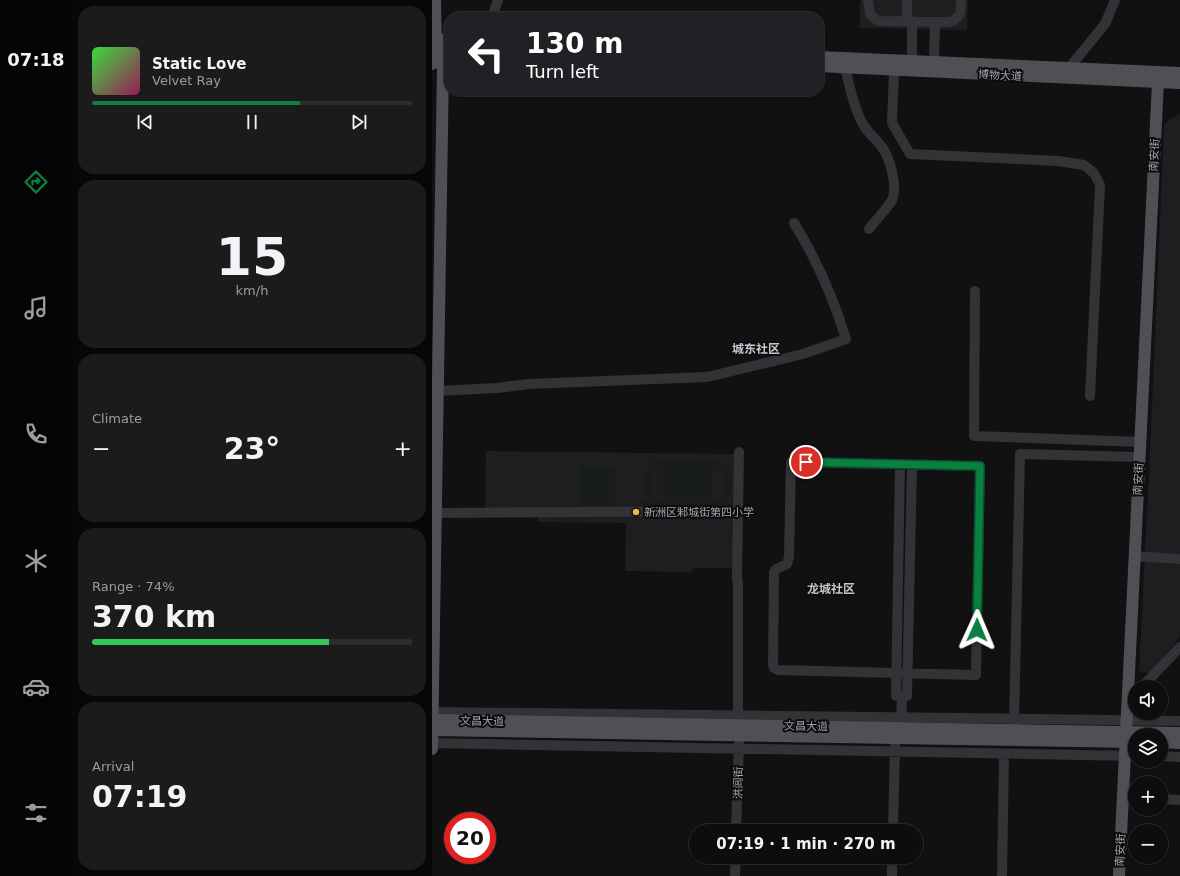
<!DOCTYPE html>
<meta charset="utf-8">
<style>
body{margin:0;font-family:"DejaVu Sans","Noto Sans SC",sans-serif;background:#1b1b1c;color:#f1f3f6;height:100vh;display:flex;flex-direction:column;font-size:15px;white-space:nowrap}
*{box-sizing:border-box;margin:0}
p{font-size:13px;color:#9a9c9e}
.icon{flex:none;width:22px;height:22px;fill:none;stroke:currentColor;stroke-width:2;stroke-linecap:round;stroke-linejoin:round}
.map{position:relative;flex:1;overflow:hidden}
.sheet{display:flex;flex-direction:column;gap:6px;padding:6px;background:#070708;width:360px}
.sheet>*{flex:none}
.banner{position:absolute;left:12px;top:12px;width:380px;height:84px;border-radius:16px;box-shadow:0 1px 3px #0004,0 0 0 1px #2d2d2e;background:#202124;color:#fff;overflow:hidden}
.fabs{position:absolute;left:696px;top:680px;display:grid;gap:8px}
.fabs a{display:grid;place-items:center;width:40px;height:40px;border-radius:50%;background:#0d0d0e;box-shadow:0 1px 3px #0004,0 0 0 1px #2d2d2e;font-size:20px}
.speed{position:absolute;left:12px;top:812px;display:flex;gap:8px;font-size:20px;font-weight:700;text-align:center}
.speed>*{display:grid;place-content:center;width:52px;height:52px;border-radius:50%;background:#0d0d0e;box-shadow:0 1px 3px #0004,0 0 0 1px #2d2d2e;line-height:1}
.speed .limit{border:6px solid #d22;background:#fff;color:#111}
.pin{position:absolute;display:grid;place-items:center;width:34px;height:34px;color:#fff;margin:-17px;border:2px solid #fff;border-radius:50%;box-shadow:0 1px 4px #0007}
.me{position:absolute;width:44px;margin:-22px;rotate:1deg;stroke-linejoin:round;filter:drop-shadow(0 0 3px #0008)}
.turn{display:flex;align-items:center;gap:14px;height:84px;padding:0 16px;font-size:18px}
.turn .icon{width:52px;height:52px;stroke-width:2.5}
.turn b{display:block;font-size:28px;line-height:34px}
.big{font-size:30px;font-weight:800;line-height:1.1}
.sheet .tile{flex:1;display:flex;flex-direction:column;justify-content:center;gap:6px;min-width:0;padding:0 14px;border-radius:16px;background:#1b1b1c}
.sheet .dial{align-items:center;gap:0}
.dial b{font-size:52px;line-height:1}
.song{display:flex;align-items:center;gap:12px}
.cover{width:48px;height:48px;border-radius:6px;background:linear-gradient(135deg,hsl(120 70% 55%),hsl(330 70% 35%))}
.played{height:4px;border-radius:2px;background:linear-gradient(90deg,#0b8043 65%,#2d2d2e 65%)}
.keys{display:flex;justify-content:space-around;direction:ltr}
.heat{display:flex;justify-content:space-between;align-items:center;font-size:22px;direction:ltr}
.charge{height:6px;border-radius:3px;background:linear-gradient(90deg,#34c759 74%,#2d2d2e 0)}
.trip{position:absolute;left:257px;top:824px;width:234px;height:40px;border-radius:20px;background:#0d0d0e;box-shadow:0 1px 3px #0004,0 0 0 1px #2d2d2e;font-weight:800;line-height:40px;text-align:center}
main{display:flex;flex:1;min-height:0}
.tab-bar{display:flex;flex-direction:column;width:72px;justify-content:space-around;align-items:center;background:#050506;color:#9a9c9e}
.tab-bar .icon{width:28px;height:28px}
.tab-bar .on{color:#0b8043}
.tab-bar b{font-size:18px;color:#f1f3f6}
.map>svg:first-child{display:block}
.built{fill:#1e1d1f}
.green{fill:#181d19;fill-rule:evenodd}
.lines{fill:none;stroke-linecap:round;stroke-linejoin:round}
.minor{stroke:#333337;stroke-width:10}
.major{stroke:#4f4f56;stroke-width:12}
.route-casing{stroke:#07532c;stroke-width:10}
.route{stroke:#0b8043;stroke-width:7}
.poi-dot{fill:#dfbd3d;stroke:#0c0c0d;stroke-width:1.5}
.labels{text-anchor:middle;stroke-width:4;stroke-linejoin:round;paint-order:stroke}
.street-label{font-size:11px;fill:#a4a6b2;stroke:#0c0c0d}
.poi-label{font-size:11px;fill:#a4a6b2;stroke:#0c0c0d;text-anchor:start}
.neighbourhood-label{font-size:12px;font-weight:bold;fill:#c4c6ce;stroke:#0c0c0d}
</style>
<main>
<nav class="tab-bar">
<b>07:18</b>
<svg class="icon on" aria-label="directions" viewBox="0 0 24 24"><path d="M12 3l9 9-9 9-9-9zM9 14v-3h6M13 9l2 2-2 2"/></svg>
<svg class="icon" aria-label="music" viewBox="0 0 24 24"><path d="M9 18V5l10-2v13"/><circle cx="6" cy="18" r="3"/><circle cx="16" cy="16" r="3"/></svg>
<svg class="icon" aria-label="phone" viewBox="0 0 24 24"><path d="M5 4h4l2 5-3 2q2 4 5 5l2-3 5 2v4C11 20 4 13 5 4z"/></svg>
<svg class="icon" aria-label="climate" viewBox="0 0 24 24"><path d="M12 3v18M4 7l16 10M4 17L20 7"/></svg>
<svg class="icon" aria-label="car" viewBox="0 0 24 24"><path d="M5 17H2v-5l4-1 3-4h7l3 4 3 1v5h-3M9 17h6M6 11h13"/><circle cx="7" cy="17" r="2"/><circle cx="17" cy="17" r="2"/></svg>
<svg class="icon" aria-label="filters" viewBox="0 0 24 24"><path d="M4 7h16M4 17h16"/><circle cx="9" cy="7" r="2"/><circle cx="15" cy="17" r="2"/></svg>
</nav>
<section class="sheet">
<div class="tile">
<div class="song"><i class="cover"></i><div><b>Static Love</b><p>Velvet Ray</p></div></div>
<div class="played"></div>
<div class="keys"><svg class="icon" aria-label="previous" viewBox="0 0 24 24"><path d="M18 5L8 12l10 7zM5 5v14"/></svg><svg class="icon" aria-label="pause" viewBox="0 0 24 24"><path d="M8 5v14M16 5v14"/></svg><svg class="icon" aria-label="next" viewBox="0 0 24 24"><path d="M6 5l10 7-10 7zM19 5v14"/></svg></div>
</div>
<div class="tile dial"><b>15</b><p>km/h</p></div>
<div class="tile"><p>Climate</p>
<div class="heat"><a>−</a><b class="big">23°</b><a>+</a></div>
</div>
<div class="tile"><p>Range · 74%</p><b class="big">370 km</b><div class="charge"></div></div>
<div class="tile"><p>Arrival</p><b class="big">07:19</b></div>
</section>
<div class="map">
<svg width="748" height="876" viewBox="0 0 748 876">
<rect width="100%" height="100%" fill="#111112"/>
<path class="built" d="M428 0H536L535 30 428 28Z
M748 113V637L718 673 707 672 719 432 732 124Z
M54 451 303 454 302 568H260V572L193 571 194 523 106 522 105 508H53Z"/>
<path class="green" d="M226 459 285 460C302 468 306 488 292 502H300V508L210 507V501H220C207 488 209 468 226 459ZM228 464H281C297 473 297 493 281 501L228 500C214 491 214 473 228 464Z
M231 464 280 465 279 498H231Z
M147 466 183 467 182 505 146 504Z"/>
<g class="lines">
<path class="minor" d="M436 0 438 14 446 21 518 22C530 17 529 11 529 0
M60 17 66 0
M475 21V0
M480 61V21
M502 62 503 22
M413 68C418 87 422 109 432 126 437 134 445 140 450 147 458 158 466 187 460 200 454 210 444 220 437 229
M637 68 673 24 683 0
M462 70 460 123 478 154 626 161 652 165 662 173 668 185 658 396
M543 291 542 436 708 442
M6 391 65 388 97 384 275 377 371 354 414 339C401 297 385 260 362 223
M359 462 548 466 544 675 346 670 342 668 341 664 342 573 344 569 355 564 357 557Z
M468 464 464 696H475L480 465
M4 513 299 511
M702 556 748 559
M710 687 748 647
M0 712 528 718 748 721
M306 721V586L305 576 307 452
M469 722 470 696
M582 724 588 454 707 457
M0 743 703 756
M729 756 748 757
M691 798H703
M729 799 748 800
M304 831 307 743
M461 831 463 745
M303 876 304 857
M460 876V857
M570 876 572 754"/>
<path class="major" d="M0 39 17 40
M0 49 17 50
M387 57 748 73
M0 64 4 49 3 0
M387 66 748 83
M0 720 748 733
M0 730 703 742
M729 742 748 743
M0 749 11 68 4 49
M687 876 726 82"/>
</g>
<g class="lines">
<g class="route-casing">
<path id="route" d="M374 462 548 466 545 630"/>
</g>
<use href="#route" class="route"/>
</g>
<circle class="poi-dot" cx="204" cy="512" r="4"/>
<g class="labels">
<g class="street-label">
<text transform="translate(568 75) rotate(3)" y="4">博物大道</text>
<text transform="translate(722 155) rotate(-87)" y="4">南安街</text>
<text transform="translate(706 479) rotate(-87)" y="4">南安街</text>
<text transform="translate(50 721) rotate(1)" y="4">文昌大道</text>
<text transform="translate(374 726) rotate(1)" y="4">文昌大道</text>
<text transform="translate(306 783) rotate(-89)" y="4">洪闾街</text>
<text transform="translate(688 850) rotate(-87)" y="4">南安街</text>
</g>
<g class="poi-label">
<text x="212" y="516">新洲区邾城街第四小学</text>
</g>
<g class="neighbourhood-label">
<text x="324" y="353">城东社区</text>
<text x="399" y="593">龙城社区</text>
</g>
</g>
</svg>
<div class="fabs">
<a><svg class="icon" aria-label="sound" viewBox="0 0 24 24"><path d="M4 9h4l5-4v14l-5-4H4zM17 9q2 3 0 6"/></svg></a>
<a><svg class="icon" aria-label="layers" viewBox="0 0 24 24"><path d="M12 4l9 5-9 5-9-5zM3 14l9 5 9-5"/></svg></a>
<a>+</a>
<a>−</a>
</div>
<div class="speed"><div class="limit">20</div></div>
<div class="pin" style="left:374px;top:462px;background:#d93025"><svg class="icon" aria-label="arrive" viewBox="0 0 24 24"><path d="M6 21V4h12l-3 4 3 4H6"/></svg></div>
<svg class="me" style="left:545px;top:630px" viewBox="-20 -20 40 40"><path d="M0-17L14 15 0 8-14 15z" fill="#0b8043" stroke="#fff" stroke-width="4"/></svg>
<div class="trip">07:19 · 1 min · 270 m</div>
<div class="banner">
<div class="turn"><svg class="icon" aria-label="left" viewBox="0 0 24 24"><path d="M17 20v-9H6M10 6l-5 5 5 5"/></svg><div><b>130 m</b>Turn left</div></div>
</div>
</div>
</main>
